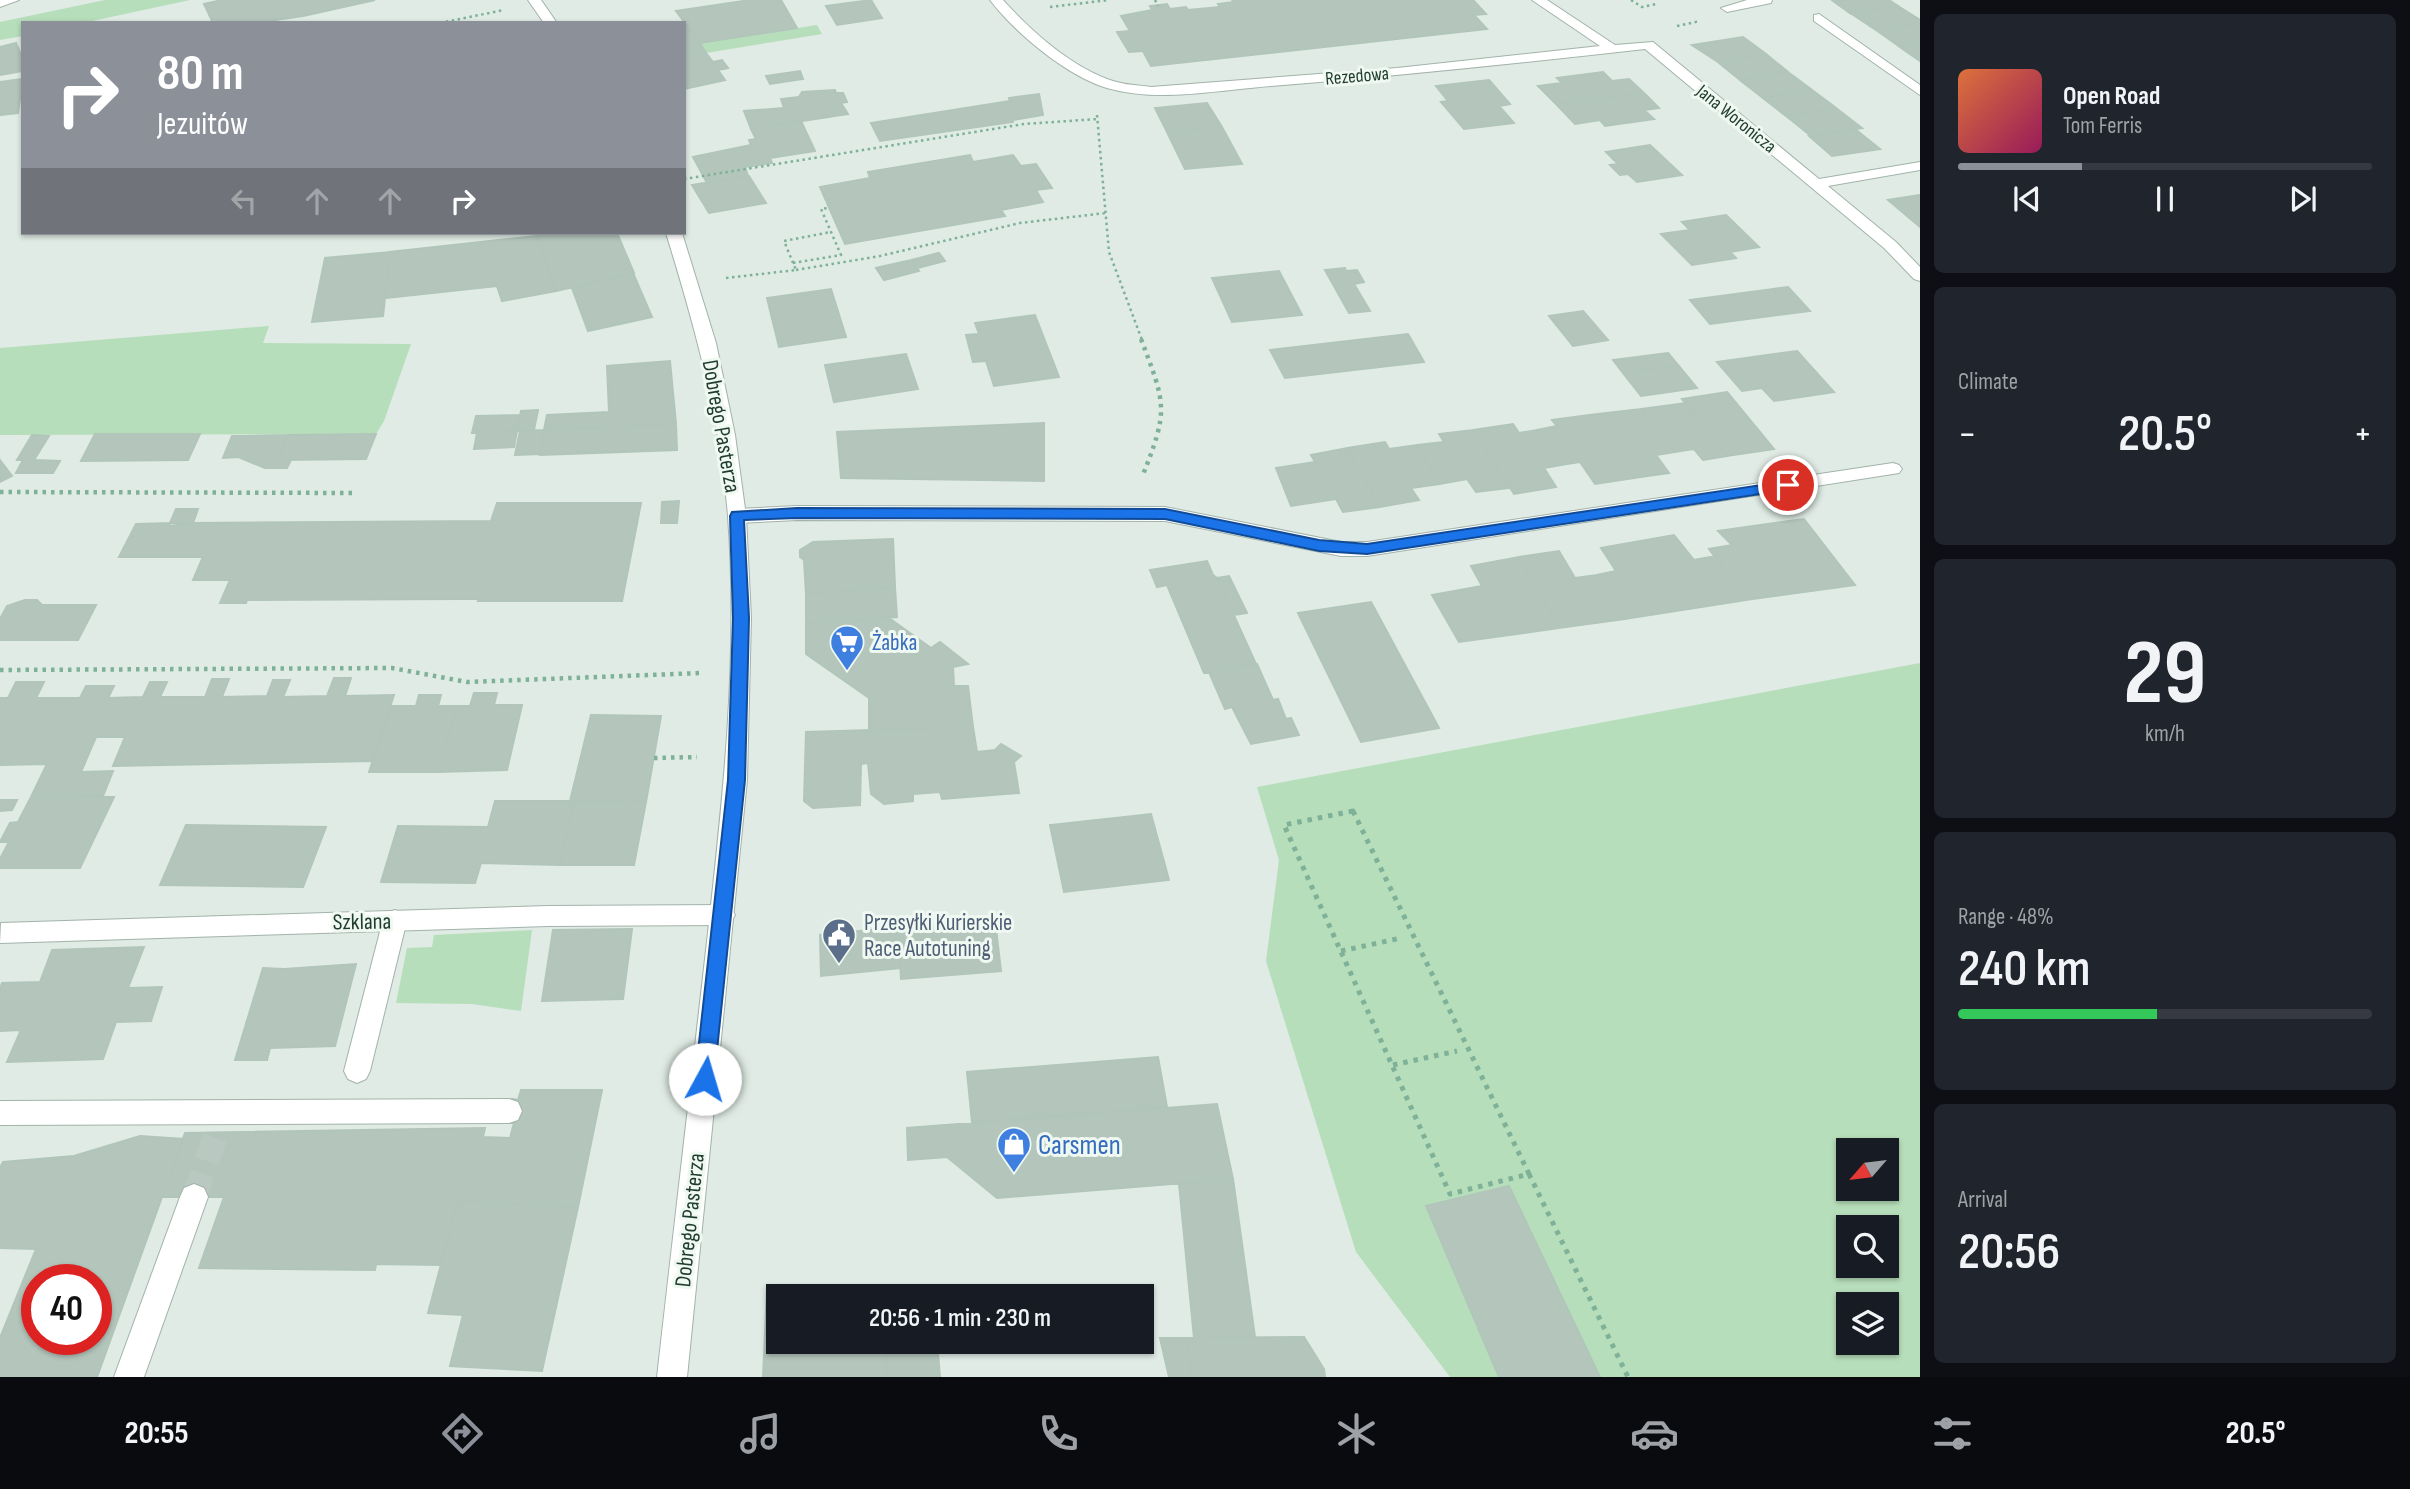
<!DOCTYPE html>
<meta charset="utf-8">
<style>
body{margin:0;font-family:"Sofia Sans Condensed",sans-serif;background:#20242c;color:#f1f3f6;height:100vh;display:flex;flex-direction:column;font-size:26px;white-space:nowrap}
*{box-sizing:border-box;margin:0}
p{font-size:23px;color:#9ea1a6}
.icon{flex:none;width:38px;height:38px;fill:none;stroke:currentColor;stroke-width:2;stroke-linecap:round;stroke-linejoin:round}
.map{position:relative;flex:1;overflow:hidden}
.drawer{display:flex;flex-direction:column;gap:14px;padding:14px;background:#0d0f14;width:490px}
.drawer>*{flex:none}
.top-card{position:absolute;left:21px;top:21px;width:665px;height:214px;border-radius:0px;box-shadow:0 2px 5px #0004;background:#8c9099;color:#fff;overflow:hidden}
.needle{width:46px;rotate:242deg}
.tools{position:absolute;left:1836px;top:1138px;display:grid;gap:14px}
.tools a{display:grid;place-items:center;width:63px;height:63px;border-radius:0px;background:#171b24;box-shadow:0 2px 5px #0004;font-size:35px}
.speed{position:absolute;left:21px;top:1264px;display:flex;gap:14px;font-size:35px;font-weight:700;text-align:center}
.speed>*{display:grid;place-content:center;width:91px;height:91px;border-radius:50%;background:#171b24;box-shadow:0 2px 5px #0004;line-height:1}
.speed .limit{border:10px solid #d22;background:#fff;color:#111}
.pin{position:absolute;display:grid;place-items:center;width:60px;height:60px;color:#fff;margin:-30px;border:4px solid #fff;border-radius:50%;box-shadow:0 2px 7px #0007}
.me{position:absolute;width:77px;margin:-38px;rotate:6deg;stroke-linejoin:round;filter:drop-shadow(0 0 5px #0008)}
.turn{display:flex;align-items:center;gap:24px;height:147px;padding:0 21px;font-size:32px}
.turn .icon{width:91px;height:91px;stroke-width:2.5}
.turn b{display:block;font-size:49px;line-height:60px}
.lanes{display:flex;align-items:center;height:66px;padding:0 21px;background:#0003;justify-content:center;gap:35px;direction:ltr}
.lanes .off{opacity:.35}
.big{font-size:52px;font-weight:600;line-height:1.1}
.drawer .card{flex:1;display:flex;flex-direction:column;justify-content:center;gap:10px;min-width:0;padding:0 24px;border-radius:10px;background:#20242c}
.drawer .dial{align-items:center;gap:0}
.dial b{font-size:91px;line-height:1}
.song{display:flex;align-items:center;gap:21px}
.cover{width:84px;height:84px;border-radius:10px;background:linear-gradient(135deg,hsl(20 70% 55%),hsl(330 70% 35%))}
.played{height:7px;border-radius:4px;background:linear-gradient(90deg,#8c9099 30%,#363941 30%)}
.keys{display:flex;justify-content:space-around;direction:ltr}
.heat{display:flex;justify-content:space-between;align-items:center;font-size:38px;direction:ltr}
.charge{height:10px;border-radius:5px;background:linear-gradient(90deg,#34c759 48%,#363941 0)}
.trip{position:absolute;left:766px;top:1284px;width:388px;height:70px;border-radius:0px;background:#171b24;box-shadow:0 2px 5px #0004;font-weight:600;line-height:70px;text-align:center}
.dock{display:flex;height:112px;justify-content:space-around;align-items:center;background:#090b0e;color:#9ea1a6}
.dock .icon{width:49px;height:49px}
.dock .current{color:#8c9099}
.dock b{font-size:32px;color:#f1f3f6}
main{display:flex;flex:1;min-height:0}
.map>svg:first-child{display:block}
.green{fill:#b7deba;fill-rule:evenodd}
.building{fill:#b4c6bc;stroke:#b1c5ba;stroke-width:2;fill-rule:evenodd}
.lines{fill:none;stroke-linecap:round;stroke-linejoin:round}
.minor-tunnel{stroke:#b9c8c0;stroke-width:25;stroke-dasharray:25 13;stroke-linecap:butt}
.service-casing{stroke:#a2b3aa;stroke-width:2}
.minor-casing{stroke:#a2b3aa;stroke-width:2}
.tertiary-casing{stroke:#a2b3aa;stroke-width:2}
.path-far2{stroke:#7eb198;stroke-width:2.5;stroke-dasharray:2.5 3.5;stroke-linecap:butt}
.path-far1{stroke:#7eb198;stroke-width:4.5;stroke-dasharray:3.5 5;stroke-linecap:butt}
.path{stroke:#7eb198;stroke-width:5;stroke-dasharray:4.5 6;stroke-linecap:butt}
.service{fill:#fff;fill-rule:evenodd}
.minor{fill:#fff;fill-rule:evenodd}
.tertiary{fill:#fff;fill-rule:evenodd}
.route{fill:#1a73e8;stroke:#114b97;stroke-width:2}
.labels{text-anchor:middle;stroke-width:6;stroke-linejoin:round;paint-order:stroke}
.far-street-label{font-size:19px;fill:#1f3c2f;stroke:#f0f8f2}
.street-label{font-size:23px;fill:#1f3c2f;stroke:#f0f8f2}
.shop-label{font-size:23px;fill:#366cbe;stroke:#f0f8f2;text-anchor:start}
.service-label{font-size:23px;fill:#4e5e75;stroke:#f0f8f2;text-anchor:start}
.near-shop-label{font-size:28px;fill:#366cbe;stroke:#f0f8f2;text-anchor:start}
</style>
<main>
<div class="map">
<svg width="1920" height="1377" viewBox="0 0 1920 1377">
<rect width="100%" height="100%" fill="#dfebe4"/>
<path class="green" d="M105 0H190L83 23H23V36L0 40V22Z
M817 25 822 34 706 53 700 43Z
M269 326 263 343 411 344 384 421 376 434 0 435V348Z
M1920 663V1377H1450L1356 1252 1266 961 1279 860 1257 787ZM1848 1150H1886V1188H1848ZM1848 1227H1886V1265H1848ZM1848 1304H1886V1342H1848Z
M532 930 521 1011 472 1004 396 1003 407 948 432 947 434 935Z"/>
<path class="building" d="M222 0H375L303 16 255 23H213L204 4Z
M750 0H781L797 28 700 43 676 11Z
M871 0 882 18 837 25 826 6Z
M1232 0H1473L1486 14 1474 15 1487 29 1151 66 1143 51 1129 52 1117 32 1130 31 1121 16 1152 10 1150 6 1167 4 1170 9 1186 7 1188 10 1220 7 1218 4 1234 2Z
M1840 0H1889L1898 6 1851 14 1833 1Z
M1898 6 1920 20V24L1876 30 1852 14Z
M684 23 700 43 706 53 684 57Z
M1920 24V44L1900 47 1876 30Z
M1743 37 1766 54 1718 62 1692 45Z
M16 43 23 60V71L0 75V47Z
M1920 44V61L1900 47Z
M706 53 713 62 722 60 728 68 718 70 725 80 684 89V57Z
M1766 54 1788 72 1740 80 1718 62Z
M800 71 803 79 770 84 766 76Z
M1603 72 1612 81 1629 79 1644 93 1556 104 1538 86 1562 83 1557 78Z
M1788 72 1812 90 1763 98 1740 80Z
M23 79 18 113 0 115V82Z
M1489 80 1510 104 1499 106 1514 123 1464 129 1441 102 1448 101 1436 86Z
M835 90 836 93H843L847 102 841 103 848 114 751 129 744 111 784 108 781 99 799 97 802 92Z
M1812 90 1836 108 1786 116 1763 98Z
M1644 93 1659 108 1644 110 1654 119 1605 126 1600 120 1575 124 1556 104Z
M1039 94 1043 115 1013 120V122L880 141 871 123 1010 101 1009 98Z
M1207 103 1222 127 1167 132 1155 108Z
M1836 108 1862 128 1811 136 1786 116Z
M801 121 815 151 770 158 772 163 745 167 748 176 707 183 693 157 751 145 749 140 756 139 751 129Z
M1222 127 1242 164 1185 169 1167 132Z
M1855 129 1880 149 1832 156 1809 136Z
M1650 145 1682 175 1637 182 1628 174 1620 175 1610 165 1618 164 1606 152Z
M970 155 973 162 1013 155 1021 166 1036 164 1052 188 1036 190 1043 202 1001 210 1005 216 845 244 820 187 870 178 868 172Z
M749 176 766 203 709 213 692 185Z
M1920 195V227L1888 200Z
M1726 215 1759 247 1730 252 1736 258 1692 265 1661 234 1690 230 1682 222Z
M552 233H617L634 273 556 291 536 236Z
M536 236 556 291 502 301 497 286 385 298 390 252Z
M390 252 383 316 312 322 325 258Z
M939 253 945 261 918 268 911 260Z
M911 260 919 271 884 280 876 268Z
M1345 268 1346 271 1357 270 1364 282 1354 284 1370 311 1349 313 1325 270Z
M1279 271 1302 315 1232 322 1212 278Z
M633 273 652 317 588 331 572 288Z
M1788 287 1810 311 1794 313 1773 289Z
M831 289 846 337 779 347 767 298Z
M1773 289 1794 313 1710 324 1690 300Z
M1583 311 1608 340 1573 346 1549 316Z
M1035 315 1059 377 994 386 986 361 973 362 966 335 979 334 975 323Z
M1408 334 1424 362 1285 378 1270 350Z
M1797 351 1834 392 1774 401 1762 388 1742 391 1717 362Z
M1668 353 1678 365 1623 373 1613 360Z
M906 354 918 389 834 402 825 365Z
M670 361 676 424 544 430 547 415 609 412 607 366Z
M1678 365 1697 388 1641 396 1623 373Z
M1727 392 1774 449 1727 456 1682 399Z
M1686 403 1727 456 1703 460 1694 449 1675 452 1641 409Z
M1641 409 1675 452 1656 455 1669 473 1634 478 1589 415Z
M538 410 534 430 517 431 521 411Z
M520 415 517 431 472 433 476 416Z
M1589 415 1634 478 1595 484 1580 462 1561 465 1537 430 1557 426 1552 420Z
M1044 423V481L841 478 837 432Z
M676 424 677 450 540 455 544 430Z
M1513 424 1519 433 1537 430 1561 465 1544 468 1556 487 1514 494 1473 430Z
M544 430 540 454 515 455 520 431Z
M1473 430 1509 488 1476 492 1467 479 1440 484 1417 445 1444 442 1439 434Z
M517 431 514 447 474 449 477 433Z
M95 434H200L188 460 81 461Z
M376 434 366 459 278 460 287 435Z
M32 435 49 436 34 460H17Z
M287 435 278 460H291L287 468H265L238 457 245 436Z
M232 436H245L238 457 223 458Z
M1385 442 1389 449 1417 445 1440 484 1411 488 1419 500 1380 507 1347 448Z
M1347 448 1380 507 1343 512 1336 499 1291 506 1276 468 1315 462 1311 455Z
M0 460 12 476 0 482Z
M23 460H34L60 461 53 473H16Z
M679 501 677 523H661L662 502Z
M497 503H641L622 601H478L479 599H460L247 600 246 603H220L230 580H193L203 557H119L136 524 170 523 169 526 193 523 491 521Z
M176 509H198L193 523H170Z
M1804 519 1855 585 1746 600 1709 549 1732 545 1718 531Z
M1674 535 1694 560 1715 556 1746 600 1625 619 1597 575 1616 571 1601 548Z
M893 539 895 587 806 594 804 560 800 557V550L813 542Z
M1559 551 1575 578 1597 575 1625 619 1559 628 1519 557Z
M1519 557 1559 628 1459 642 1432 595 1482 586 1471 566Z
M1207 561 1213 575 1217 578 1256 664 1204 673 1167 585 1157 587 1150 570Z
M1229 576 1247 613 1234 615 1217 578Z
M895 587 897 617 806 623V594Z
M25 600H37L42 605H96L78 640H0V619L7 606Z
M1371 602 1439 728 1361 742 1298 613Z
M889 618 931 648 940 642 968 664 953 667 954 686H968L973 727 869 731V698L806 654V623Z
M1257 664 1273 700 1278 699 1286 719 1291 718 1299 735 1251 744 1232 707 1225 709 1209 672Z
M334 678H351L345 696 394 695 372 761 113 766 125 737H96L81 772 113 771 103 796 31 797 47 764 0 765V698H8L16 682H44L36 698H80L86 686H114L108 698 143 697 150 682H167L160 697H205L212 679H229L222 697 267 696 273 680H290L283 697 327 696Z
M474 693H497L494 705H522L507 770 438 772 457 706H470Z
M419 695H441L438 706H457L438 772H369L391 706H416Z
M591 715 661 716 646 802 570 801Z
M973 727 977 752 995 750 1001 744 1021 756 1014 762 1019 793 942 799 940 792 913 794V801L884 804 871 794 868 763 861 764 860 805 813 808 804 801 806 732Z
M31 797H114L80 868H0V859L9 842H0L10 823 18 822Z
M0 800H17L12 810 0 811Z
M495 801H574L560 865 481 863 475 883 381 882 398 826 488 827Z
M574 801 646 802 634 865H560Z
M1151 814 1169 880 1064 892 1050 825Z
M186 825 326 827 303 887 160 885Z
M995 920 1001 971 901 979 898 927Z
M898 927 900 968 821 976 820 935Z
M632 929 623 999 542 1001 553 930Z
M144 947 128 988 162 987 151 1021 116 1022 103 1059 7 1062 21 1030 0 1031V989L2 983 40 982 52 950Z
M356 964 335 1046 270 1048 267 1060H235L263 968 284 969Z
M1158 1057 1167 1107 972 1122 967 1072Z
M521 1090H602L578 1207 458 1201 440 1265 376 1264 375 1270 199 1268 224 1197H162L185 1133 485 1128 483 1137 510 1138 514 1123H506L512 1099 518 1100Z
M1217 1104 1233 1179 997 1198 947 1157 908 1160 907 1128Z
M140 1136 183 1139 97 1377H0V1338L36 1249 0 1248V1168L3 1162 74 1156ZM37 1279H96V1339H37Z
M1233 1179 1255 1337 1194 1338 1179 1184Z
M1509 1186 1600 1377H1499L1426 1206Z
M458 1201 578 1207 542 1371 450 1366 463 1315 428 1313Z
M860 1286V1297H779V1342H886L887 1377H763L767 1289Z
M1304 1337 1324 1369 1325 1377H1191L1187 1338Z
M1160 1338H1187L1191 1377H1169Z
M886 1342H937L940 1377H887Z"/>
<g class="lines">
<path class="minor-tunnel" d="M194 1197 217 1132"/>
<g class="service-casing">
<path id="service" d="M1747 0H1772L1771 3 1727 12 1721 8Z
M395 910 403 913 407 920 370 1071 366 1079 357 1083 348 1079 344 1071 383 920 387 913Z"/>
</g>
<g class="minor-casing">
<path id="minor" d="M0 0H19L0 7Z
M990 0H1003C1031 31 1072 68 1113 81 1125 85 1138 85 1151 87L1397 68 1600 46 1532 0H1547L1615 45 1653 42 1819 179 1920 162V170L1828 186 1896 242 1920 267V281L1914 279 1884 248 1645 49C1520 63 1396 76 1271 86 1218 90 1159 103 1107 88 1067 76 1015 33 990 0Z
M1819 14 1920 85V95L1814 21V15Z
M1893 463 1899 465 1902 469 1899 473 1367 556H1341L1165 521 797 520 737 523 730 521 728 516 730 511 737 509 797 506 1165 507 1341 542H1367Z
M723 905 731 908 735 915 731 922 723 925 548 926 0 943 1 923 548 906Z
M509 1099 518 1102 522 1111 518 1120 509 1123 0 1125V1101Z
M194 1184 204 1188 208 1197 144 1377H114L180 1197 184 1188Z"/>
</g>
<g class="tertiary-casing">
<path id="tertiary" d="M528 0H541L557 23H544Z
M666 233H682L716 343 735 435 746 516 751 618 747 780 687 1377H657C673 1235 690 1092 706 950 722 807 739 661 728 516 720 417 695 327 666 233Z"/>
</g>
<path class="path-far2" d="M1155 0 1158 6
M1631 0 1642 7 1656 4
M1050 7 1109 0
M440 23 504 10
M1677 26 1700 21
M1097 115 1109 252 1142 340
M684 179 1024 124 1098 119
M793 263 841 255 821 209 829 208
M796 270 880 256 1020 223 1106 213
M726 278 796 270 784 241 831 232"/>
<path class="path-far1" d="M1141 339C1166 405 1169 410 1142 477
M0 492 355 493
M0 670 392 668 467 682 701 673
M654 758 697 757"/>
<path class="path" d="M1353 811 1529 1174 1450 1194 1284 825Z
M1341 951 1401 938
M1393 1065 1457 1051
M1529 1174 1628 1377"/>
<use href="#service" class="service"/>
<use href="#minor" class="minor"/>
<use href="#tertiary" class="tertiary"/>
</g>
<path class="route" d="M1788 481 1793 482V489L1367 554 1319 551 1165 519 797 518 744 520 749 618 745 780 714 1079 712 1086 705 1089 698 1086 695 1079 728 780 733 618 730 516 732 512 797 508 1165 509 1319 540 1367 544Z"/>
<defs>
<g id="supermarket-pin" transform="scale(1.75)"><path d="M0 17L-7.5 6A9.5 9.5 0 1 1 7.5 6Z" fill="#3f7fe0" stroke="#f0f8f2"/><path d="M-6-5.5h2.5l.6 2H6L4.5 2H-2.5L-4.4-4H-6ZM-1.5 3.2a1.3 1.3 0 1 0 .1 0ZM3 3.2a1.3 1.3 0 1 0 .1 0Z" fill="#fff"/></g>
<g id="civic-pin" transform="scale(1.75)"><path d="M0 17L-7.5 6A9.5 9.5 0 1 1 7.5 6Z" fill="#5c6f8a" stroke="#f0f8f2"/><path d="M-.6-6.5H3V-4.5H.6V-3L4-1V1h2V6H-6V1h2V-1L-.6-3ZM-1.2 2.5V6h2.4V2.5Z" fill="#fff"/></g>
<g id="shop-pin" transform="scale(1.75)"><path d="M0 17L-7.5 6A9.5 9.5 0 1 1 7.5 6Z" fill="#3f7fe0" stroke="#f0f8f2"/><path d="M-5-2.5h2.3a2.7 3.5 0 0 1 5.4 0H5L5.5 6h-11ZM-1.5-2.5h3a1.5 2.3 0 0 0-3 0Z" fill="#fff"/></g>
</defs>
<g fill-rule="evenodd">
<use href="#supermarket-pin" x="847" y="642"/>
<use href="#civic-pin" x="839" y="935"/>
<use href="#shop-pin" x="1014" y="1144"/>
</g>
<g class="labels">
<g class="far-street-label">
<text transform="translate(1357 75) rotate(-5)" y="7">Rezedowa</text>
<text transform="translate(1737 118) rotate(39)" y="7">Jana Woronicza</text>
</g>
<g class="street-label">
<text transform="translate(722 426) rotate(80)" y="8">Dobrego Pasterza</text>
<text transform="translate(362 921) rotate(-1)" y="8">Szklana</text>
<text transform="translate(689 1220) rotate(-84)" y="8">Dobrego Pasterza</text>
</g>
<g class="shop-label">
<text x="872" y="650">Żabka</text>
</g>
<g class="service-label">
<text x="864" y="930">Przesyłki Kurierskie<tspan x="864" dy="26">Race Autotuning</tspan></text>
</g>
<g class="near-shop-label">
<text x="1038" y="1154">Carsmen</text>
</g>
</g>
</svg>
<div class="tools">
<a><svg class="needle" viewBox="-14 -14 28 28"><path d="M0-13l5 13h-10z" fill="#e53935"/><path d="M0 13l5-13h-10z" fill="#9ea1a6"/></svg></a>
<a><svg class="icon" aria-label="search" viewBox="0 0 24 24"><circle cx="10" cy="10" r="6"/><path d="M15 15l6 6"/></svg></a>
<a><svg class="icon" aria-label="layers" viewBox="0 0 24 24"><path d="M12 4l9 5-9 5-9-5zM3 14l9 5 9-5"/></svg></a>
</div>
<div class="speed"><div class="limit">40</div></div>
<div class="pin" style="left:1788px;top:485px;background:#d93025"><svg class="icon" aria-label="arrive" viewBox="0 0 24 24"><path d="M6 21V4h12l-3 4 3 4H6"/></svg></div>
<svg class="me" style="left:705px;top:1079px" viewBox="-20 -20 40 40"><circle r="19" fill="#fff"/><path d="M0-13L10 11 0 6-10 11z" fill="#1a73e8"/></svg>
<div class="trip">20:56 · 1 min · 230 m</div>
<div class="top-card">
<div class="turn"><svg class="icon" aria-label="right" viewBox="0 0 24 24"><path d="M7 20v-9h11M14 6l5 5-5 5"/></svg><div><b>80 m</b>Jezuitów</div></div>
<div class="lanes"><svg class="icon off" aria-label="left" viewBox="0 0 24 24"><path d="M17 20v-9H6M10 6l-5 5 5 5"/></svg><svg class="icon off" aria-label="ahead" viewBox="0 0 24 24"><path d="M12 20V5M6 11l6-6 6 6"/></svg><svg class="icon off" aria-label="ahead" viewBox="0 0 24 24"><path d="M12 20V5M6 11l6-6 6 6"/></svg><svg class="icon" aria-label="right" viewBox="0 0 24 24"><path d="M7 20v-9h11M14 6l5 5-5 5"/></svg></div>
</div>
</div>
<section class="drawer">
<div class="card">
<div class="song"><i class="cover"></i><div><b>Open Road</b><p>Tom Ferris</p></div></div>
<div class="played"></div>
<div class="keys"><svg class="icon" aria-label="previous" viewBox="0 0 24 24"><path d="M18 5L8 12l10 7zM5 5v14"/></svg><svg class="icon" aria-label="pause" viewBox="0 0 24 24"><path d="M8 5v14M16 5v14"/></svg><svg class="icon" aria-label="next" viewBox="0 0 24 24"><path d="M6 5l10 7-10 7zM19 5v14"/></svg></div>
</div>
<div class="card"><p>Climate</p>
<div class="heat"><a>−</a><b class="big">20.5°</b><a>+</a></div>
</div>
<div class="card dial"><b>29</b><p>km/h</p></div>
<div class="card"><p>Range · 48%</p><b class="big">240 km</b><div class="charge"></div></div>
<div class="card"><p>Arrival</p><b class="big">20:56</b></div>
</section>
</main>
<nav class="dock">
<b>20:55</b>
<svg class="icon current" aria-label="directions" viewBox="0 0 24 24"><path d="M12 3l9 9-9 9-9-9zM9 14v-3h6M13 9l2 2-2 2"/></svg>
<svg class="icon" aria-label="music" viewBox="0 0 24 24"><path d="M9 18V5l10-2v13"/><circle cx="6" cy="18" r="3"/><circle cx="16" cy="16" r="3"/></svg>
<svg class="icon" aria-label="phone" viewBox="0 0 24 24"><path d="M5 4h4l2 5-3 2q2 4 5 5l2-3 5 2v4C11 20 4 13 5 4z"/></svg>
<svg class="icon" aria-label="climate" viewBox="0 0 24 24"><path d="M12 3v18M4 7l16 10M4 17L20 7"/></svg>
<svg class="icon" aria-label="car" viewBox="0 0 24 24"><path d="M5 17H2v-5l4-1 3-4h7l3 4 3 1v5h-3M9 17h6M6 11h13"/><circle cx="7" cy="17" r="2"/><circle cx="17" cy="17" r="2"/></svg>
<svg class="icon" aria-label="filters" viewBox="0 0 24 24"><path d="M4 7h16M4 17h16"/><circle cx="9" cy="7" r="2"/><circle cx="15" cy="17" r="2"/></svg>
<b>20.5°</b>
</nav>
